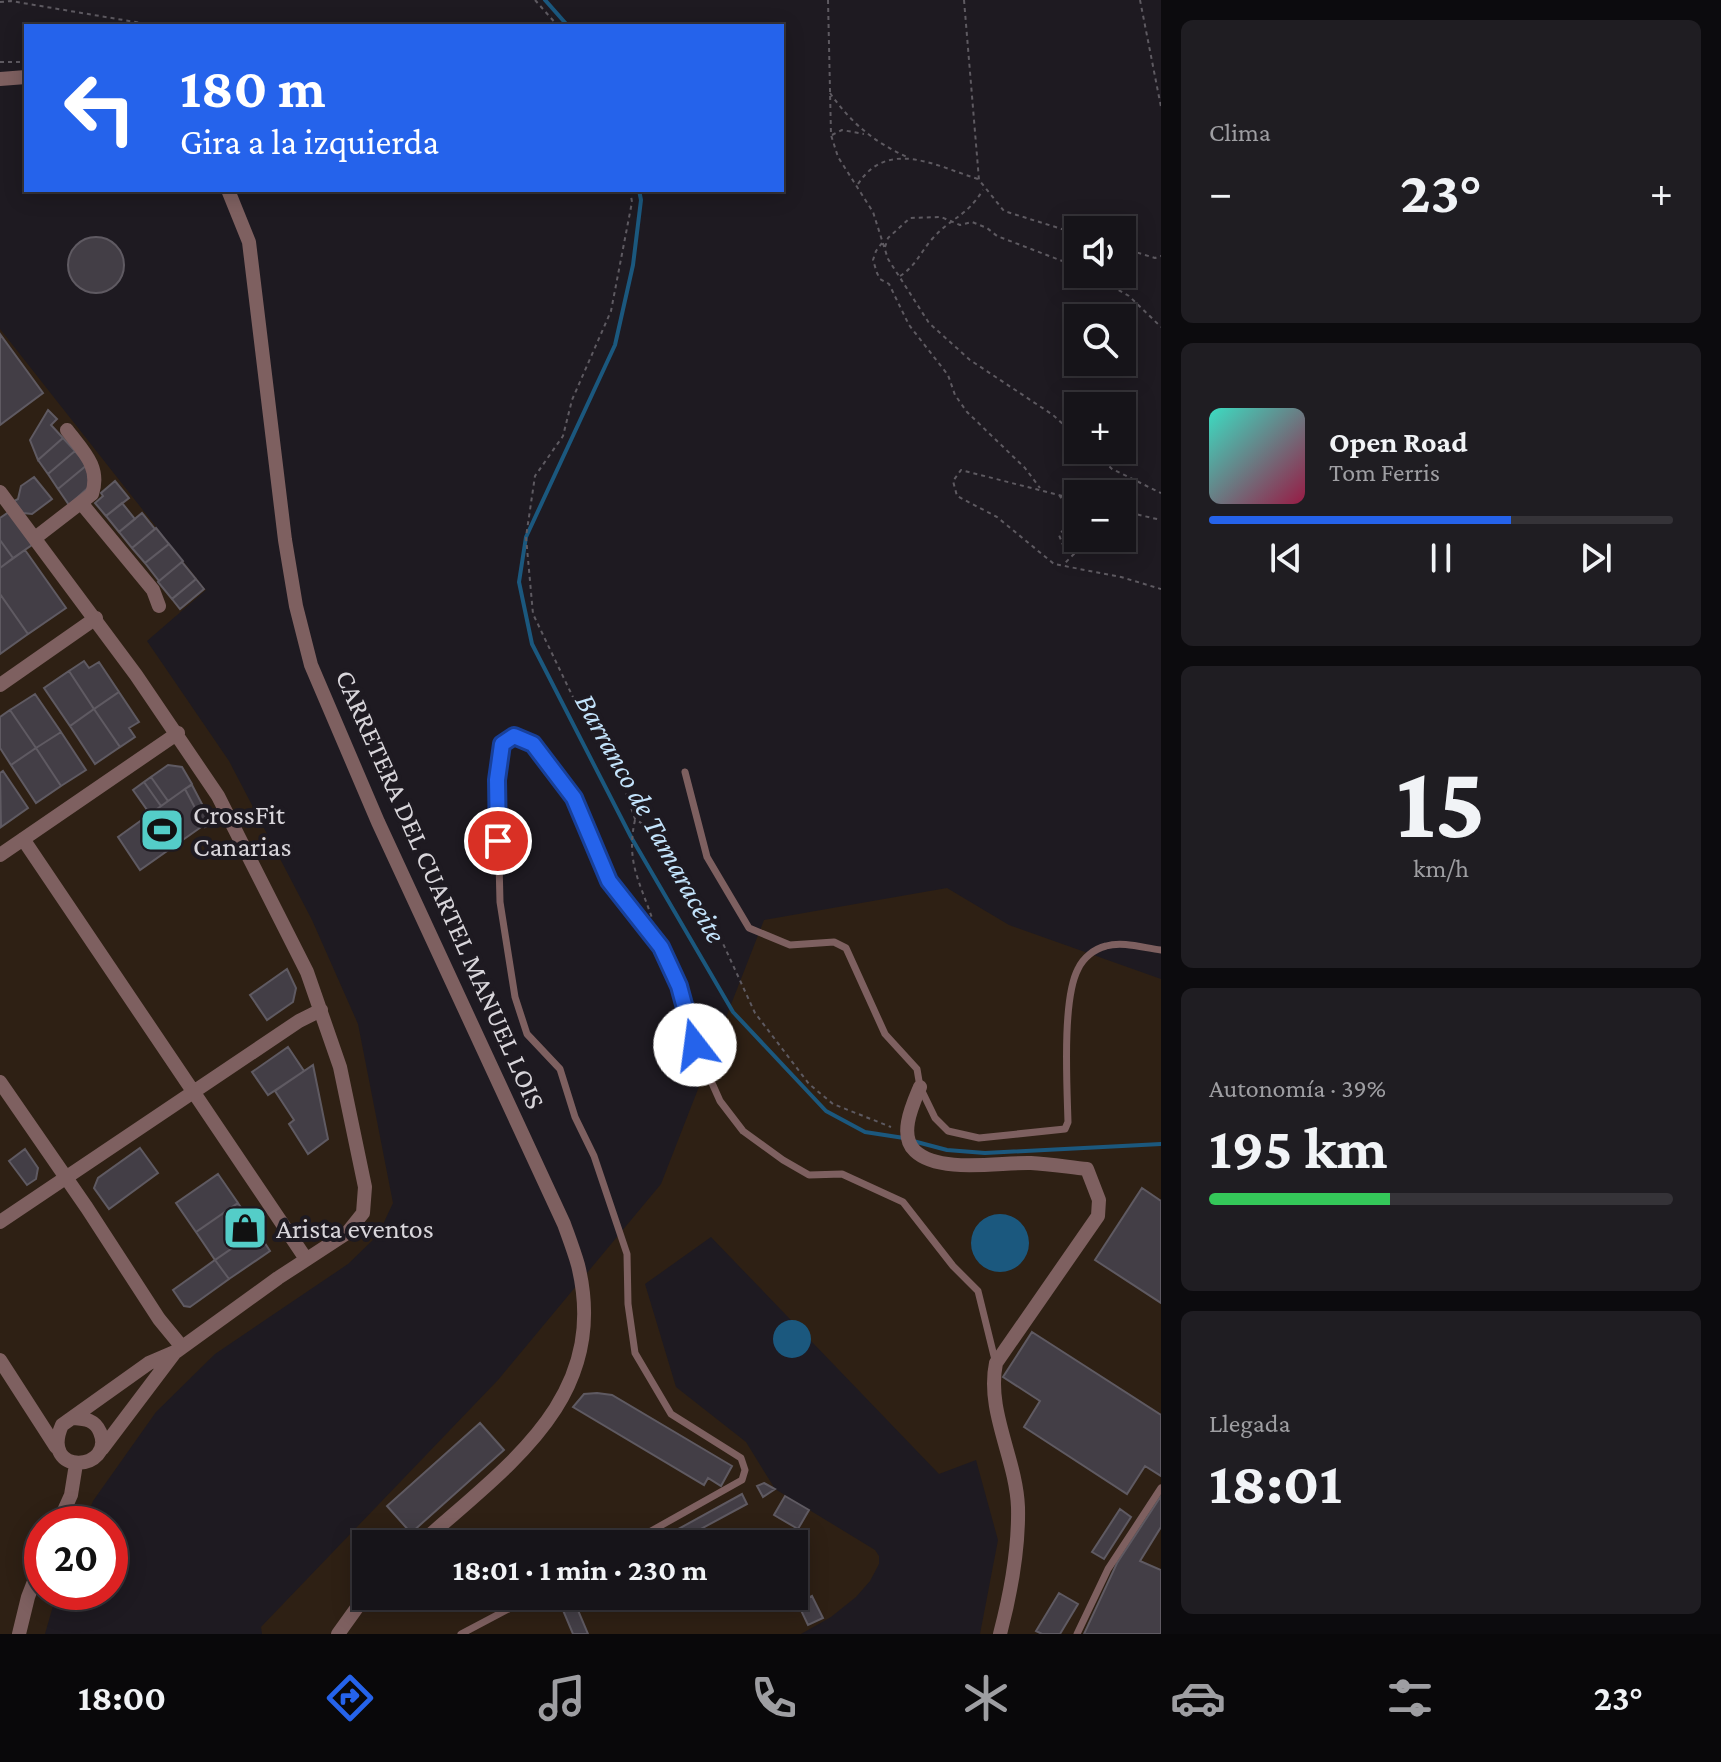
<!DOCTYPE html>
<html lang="es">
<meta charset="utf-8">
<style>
body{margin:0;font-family:"Crimson Pro",serif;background:#1f1d22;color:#f1f3f6;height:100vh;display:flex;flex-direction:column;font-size:30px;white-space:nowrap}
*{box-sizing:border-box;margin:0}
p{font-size:26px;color:#9e9ea2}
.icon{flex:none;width:44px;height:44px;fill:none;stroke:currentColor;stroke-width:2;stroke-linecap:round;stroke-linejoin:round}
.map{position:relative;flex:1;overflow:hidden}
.drawer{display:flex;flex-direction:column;gap:20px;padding:20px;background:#0c0b0e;width:560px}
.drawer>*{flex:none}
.top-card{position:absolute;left:24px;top:24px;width:760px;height:168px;border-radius:0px;box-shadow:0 4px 20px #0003,0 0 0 2px #353338;background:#2563eb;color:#fff;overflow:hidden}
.controls{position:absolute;left:1064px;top:216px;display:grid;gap:16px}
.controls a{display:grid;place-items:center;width:72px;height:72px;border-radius:0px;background:#161419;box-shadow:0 4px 20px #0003,0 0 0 2px #353338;font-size:40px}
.speed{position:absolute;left:24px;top:1506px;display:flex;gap:16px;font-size:40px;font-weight:700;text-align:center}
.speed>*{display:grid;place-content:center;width:104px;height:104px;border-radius:50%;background:#161419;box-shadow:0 4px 20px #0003,0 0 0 2px #353338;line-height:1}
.speed .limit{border:12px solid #d22;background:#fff;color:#111}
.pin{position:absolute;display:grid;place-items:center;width:68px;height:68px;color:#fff;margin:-34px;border:4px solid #fff;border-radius:50%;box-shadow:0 2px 8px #0007}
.me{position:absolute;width:88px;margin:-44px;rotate:345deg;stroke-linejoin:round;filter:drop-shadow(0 0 6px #0008)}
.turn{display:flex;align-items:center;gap:28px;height:168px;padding:0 24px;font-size:36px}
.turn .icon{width:104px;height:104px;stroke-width:2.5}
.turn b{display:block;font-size:56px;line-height:68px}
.big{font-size:60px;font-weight:700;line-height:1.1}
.drawer .widget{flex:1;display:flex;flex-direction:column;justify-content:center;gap:12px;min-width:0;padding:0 28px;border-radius:12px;background:#1f1d22}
.drawer .dial{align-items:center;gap:0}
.dial b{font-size:104px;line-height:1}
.song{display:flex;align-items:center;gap:24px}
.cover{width:96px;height:96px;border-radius:12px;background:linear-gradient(135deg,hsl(170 70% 55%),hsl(340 70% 35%))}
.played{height:8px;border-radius:4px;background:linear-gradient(90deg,#2563eb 65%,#353338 65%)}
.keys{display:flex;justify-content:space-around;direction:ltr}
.heat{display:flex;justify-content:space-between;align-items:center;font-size:44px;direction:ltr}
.charge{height:12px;border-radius:6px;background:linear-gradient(90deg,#34c759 39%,#353338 0)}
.trip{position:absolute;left:352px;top:1530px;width:456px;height:80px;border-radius:0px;background:#161419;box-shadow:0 4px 20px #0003,0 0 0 2px #353338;font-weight:700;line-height:80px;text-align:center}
.dock{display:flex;height:128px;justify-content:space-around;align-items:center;background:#09080a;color:#9e9ea2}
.dock .icon{width:56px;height:56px}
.dock .current{color:#2563eb}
.dock b{font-size:36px;color:#f1f3f6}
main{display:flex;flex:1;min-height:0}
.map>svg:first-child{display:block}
.industrial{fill:#2e2014;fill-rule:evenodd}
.water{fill:#1b587e}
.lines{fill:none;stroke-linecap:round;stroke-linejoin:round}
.stream{stroke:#1b587e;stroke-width:4}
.building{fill:#433e46;stroke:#5f5a62;stroke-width:2}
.path{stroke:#5e5a61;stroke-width:2;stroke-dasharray:4 4;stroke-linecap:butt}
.lane{stroke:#7e6060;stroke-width:7}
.street{stroke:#7e6060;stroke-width:14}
.route-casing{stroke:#184099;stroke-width:20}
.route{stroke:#2563eb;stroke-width:14}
.labels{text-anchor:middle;stroke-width:8;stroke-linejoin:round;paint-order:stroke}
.poi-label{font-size:28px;fill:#d8d5da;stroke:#1e1a21;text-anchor:start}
.street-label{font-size:28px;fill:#d8d5da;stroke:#1e1a21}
.water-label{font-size:30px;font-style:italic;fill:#c3e3fb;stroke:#1e1a21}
</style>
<main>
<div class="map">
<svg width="1161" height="1634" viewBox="0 0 1161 1634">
<rect width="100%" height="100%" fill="#1e1a21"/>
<path class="industrial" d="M0 329 206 590 147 641 229 761 312 920 358 1024 393 1203 378 1235 348 1264 215 1354 156 1412 93 1501 84 1524H42V1592H57L45 1634H0Z
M947 888 1009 925 1161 979V1634H980L998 1540 976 1460 939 1474 711 1237 645 1284 676 1387 746 1442 775 1489 875 1550 879 1556V1564L870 1581 856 1597 831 1617 801 1634H262L261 1627 498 1380 661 1184 764 920ZM366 1544H794V1596H366Z"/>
<path class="water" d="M971 1243a29 29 0 1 1 58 0a29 29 0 1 1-58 0Z
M773 1339a19 19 0 1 1 38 0a19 19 0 1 1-38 0Z"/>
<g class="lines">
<path class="stream" d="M545 0 568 26
M639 190 641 200 633 265 615 345 526 537 519 582 532 644 631 837 733 1012 826 1111 865 1132 904 1138
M913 1141 947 1150 985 1153 1161 1144"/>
</g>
<path class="building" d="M68 265a28 28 0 1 1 56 0a28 28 0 1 1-56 0Z
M0 334 43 393 0 425Z
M48 410 57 419 51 425 63 438 38 460 30 440Z
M63 438 75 451 48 474 38 460Z
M75 451 87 465 58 489 48 474Z
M87 465 90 486 69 505 58 489Z
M34 477 52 499 32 514 23 513 14 501 18 499 21 486Z
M115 481 129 498 106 516 95 503 103 496 101 493Z
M122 503 135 519 119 532 106 516Z
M9 512 32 545 13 558 0 540V518Z
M142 513 155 529 132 548 119 532Z
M156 528 169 544 145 563 132 548Z
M0 540 13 558 0 568Z
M169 544 183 561 159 581 145 563Z
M25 550 66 608 28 634 0 594V568Z
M182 562 196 579 172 599 158 582Z
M196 579 204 589 180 609 172 599Z
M0 594 28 634 0 654Z
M84 661 89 668 99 662 119 692 94 709 69 671Z
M69 671 94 709 70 726 44 688Z
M119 692 139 722 129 728 135 737 120 747 94 709Z
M35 694 61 732 36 748 10 710Z
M94 709 120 747 95 764 70 726Z
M10 710 36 748 11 765 0 748V717Z
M61 732 86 770 61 786 36 748Z
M36 748 61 786 36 803 11 765Z
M168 765 182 767 192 784 168 801 151 777Z
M3 771 28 808 1 827 0 773Z
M151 777 168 801 161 806 144 782Z
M144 782 161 806 150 814 133 790Z
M192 785 212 823 205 827 185 789Z
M185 789 204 825 140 870 118 837Z
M287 969 296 988 293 1002 267 1020 250 995Z
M288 1047 304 1071 268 1095 252 1072Z
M313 1065 328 1139 308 1154 289 1124 294 1120 275 1091Z
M140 1148 158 1173 109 1209 94 1188 98 1178Z
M25 1149 38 1168 36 1179 27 1185 9 1161Z
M218 1174 238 1203 196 1232 176 1203Z
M1142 1188 1161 1201V1303L1095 1260Z
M238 1203 257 1231 215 1260 196 1232Z
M257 1231 270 1251 229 1279 215 1260Z
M215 1260 229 1279 190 1307 184 1306 173 1290Z
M1032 1332 1161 1415V1476L1145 1466 1127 1494 1024 1427 1040 1401 1003 1377Z
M597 1393 612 1395 732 1466 721 1486 708 1478 704 1485 573 1407 584 1394Z
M480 1423 504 1450 411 1533 387 1506Z
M764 1483 775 1489 763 1497 757 1486Z
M742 1494 747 1504 673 1544H651Z
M785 1496 809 1510 798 1529 774 1515Z
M1161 1496V1527L1140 1561 1161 1570V1634H1084L1117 1563Z
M1120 1509 1131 1517 1104 1559 1092 1552Z
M1059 1593 1078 1604 1060 1634H1042L1036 1631Z
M557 1596H572L588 1634H573Z
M812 1596 823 1618 808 1625 798 1604Z"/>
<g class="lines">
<path class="path" d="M535 0 558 26
M828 0 831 135 838 157 873 212 888 259 929 323 970 360 1053 415 1078 438
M964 0 979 180 1004 211 1078 234
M1140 0 1161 107
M0 2 11 1 159 26
M0 62H25
M830 93C851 123 874 142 907 157
M832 135 842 130 864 134
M858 184C888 138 936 166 978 179
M630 190 632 202 611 311 572 400 563 436 535 476 526 537 533 614 583 718 618 770 635 819 655 832 671 869 708 911 755 1013 809 1084 833 1104 891 1127
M882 243 876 251 873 260 877 273 880 279 889 284 909 325 948 375 955 395 967 412 1025 468 1040 488
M885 247 888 238 910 218 941 217 960 225 972 222 987 228 997 236 1078 267
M1122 248 1155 258 1161 256
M1091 274 1129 296 1161 327
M900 276C916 266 921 251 933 238 952 217 966 217 983 190
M1092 450 1112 469 1161 493
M1059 495 1075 517V526L1064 529 1059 535 1063 545 1074 554 1063 565
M1078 500 961 470 953 481 957 496 997 517 1054 564 1121 577 1161 589
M1122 511 1161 520
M635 820C626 861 639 880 652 918"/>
<path class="lane" d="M685 772 707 857 749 928 790 945 834 942 846 948 885 1034 917 1069 920 1087 935 1118 948 1131 979 1138 1065 1129 1068 1122C1067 1086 1062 999 1078 969 1083 958 1094 949 1106 946 1123 941 1144 948 1161 950
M628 1544 742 1480 745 1470 741 1458 671 1414 635 1353 628 1304 627 1254 594 1156 575 1117 560 1069 527 1034 515 997 500 902 497 780 502 744 514 736 533 744 574 798 609 881 661 947 679 986 695 1045 720 1101 743 1131 783 1160 809 1175 842 1174 903 1202 953 1266 978 1291 995 1360
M461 1634 533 1596
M1077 1634 1108 1569 1161 1488"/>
<path class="street" d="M0 79 26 77
M228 190 249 242 285 540 296 606 311 665 378 822 564 1224C569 1238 574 1251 578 1265 611 1399 506 1466 420 1544
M0 492 136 675 218 796 307 972 340 1067 365 1187 363 1213 347 1233 278 1278 177 1351 149 1363 62 1425C39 1477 116 1471 100 1432 95 1420 86 1419 74 1418
M82 504 153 590 159 606
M35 538 92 494C101 467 83 451 67 430
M0 685 96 618
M23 839 306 1259
M0 855 178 733
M0 1082 87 1208 159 1319 182 1347
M920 1087C913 1104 898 1135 915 1151 939 1174 1000 1162 1031 1163 1049 1164 1068 1167 1087 1169L1099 1200 1098 1216 996 1363C986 1411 1016 1458 1018 1507 1019 1550 1011 1592 1000 1634
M0 1222 299 1021 321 1010
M0 1360 56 1447
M102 1449 176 1351
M58 1524 71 1495 76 1464
M19 1634 28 1597 42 1561
M338 1634 366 1595"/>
</g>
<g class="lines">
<g class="route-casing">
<path id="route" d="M498 841 497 780 502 744 514 736 533 744 574 798 609 881 661 947 679 986 695 1045"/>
</g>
<use href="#route" class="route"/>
</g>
<defs>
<g id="stadium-square" transform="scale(2.3)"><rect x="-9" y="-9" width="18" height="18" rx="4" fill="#54cdc8" stroke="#1e1a21"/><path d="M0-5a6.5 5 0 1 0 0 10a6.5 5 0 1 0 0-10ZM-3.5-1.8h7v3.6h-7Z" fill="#111"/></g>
<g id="shop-square" transform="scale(2.3)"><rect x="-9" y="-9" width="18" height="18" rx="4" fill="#54cdc8" stroke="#1e1a21"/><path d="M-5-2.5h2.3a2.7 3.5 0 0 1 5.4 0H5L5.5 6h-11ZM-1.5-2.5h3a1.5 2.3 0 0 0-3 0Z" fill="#111"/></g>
</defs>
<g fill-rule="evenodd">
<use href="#stadium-square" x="162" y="830"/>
<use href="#shop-square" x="245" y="1228"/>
</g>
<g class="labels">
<g class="poi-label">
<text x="193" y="824">CrossFit<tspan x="193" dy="32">Canarias</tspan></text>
<text x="276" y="1238">Arista eventos</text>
</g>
<g class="street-label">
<text transform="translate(441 889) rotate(66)" y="10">CARRETERA DEL CUARTEL MANUEL LOIS</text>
</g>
<g class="water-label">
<text transform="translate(651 818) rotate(61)" y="10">Barranco de Tamaraceite</text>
</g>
</g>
</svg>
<div class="controls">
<a><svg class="icon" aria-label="sound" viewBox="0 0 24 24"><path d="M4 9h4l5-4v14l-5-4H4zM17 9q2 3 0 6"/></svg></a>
<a><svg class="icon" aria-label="search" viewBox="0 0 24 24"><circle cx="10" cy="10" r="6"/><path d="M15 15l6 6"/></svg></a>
<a>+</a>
<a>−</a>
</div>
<div class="speed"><div class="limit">20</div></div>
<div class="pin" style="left:498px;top:841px;background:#d93025"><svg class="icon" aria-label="arrive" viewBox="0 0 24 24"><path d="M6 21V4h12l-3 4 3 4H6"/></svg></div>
<svg class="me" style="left:695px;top:1045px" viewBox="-20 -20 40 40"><circle r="19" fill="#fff"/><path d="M0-13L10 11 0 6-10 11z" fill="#2563eb"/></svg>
<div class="trip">18:01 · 1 min · 230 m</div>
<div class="top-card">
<div class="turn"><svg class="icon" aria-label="left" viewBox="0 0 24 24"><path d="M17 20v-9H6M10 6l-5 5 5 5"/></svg><div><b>180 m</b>Gira a la izquierda</div></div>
</div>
</div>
<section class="drawer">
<div class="widget"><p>Clima</p>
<div class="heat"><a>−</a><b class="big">23°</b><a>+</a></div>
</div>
<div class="widget">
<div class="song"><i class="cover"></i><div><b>Open Road</b><p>Tom Ferris</p></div></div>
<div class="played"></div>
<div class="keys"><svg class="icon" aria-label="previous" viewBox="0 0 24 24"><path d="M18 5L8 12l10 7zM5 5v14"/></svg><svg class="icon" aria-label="pause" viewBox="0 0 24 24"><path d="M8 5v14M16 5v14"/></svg><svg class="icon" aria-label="next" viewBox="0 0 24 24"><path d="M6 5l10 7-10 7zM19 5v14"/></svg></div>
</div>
<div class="widget dial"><b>15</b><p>km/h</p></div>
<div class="widget"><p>Autonomía · 39%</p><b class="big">195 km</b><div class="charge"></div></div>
<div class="widget"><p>Llegada</p><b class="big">18:01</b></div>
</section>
</main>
<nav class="dock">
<b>18:00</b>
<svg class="icon current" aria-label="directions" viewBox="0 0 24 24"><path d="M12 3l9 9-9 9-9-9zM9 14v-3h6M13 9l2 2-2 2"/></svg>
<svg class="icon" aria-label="music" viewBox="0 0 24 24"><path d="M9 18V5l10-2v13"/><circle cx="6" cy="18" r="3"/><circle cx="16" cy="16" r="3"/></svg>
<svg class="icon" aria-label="phone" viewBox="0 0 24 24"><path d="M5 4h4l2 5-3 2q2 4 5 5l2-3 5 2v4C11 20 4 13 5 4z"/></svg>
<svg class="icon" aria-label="climate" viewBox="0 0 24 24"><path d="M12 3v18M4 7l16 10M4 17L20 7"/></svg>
<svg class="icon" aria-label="car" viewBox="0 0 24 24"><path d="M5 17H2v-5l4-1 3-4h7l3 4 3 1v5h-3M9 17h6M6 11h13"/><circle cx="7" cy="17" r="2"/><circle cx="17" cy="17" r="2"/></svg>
<svg class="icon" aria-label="filters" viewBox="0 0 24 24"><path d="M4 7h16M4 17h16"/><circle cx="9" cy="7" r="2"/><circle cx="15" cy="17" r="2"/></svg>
<b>23°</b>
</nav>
